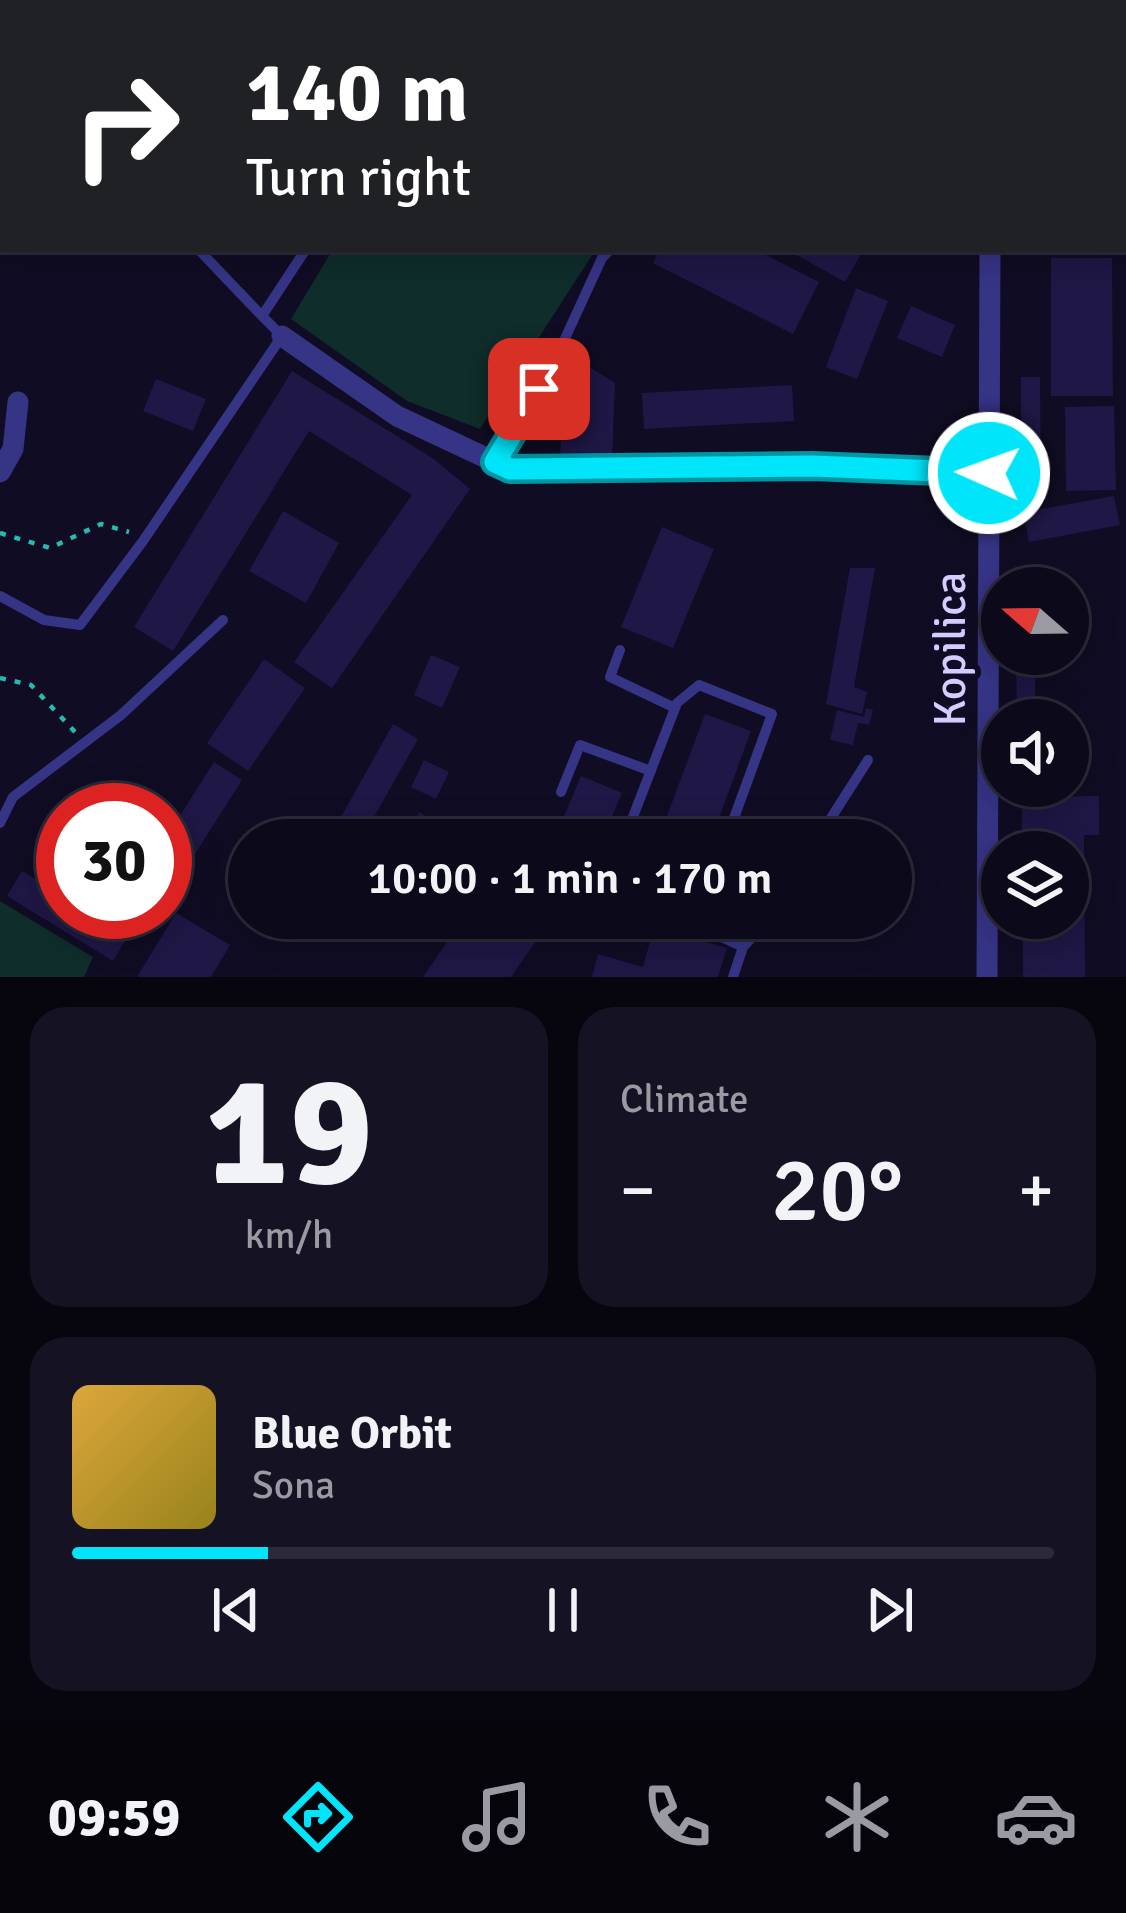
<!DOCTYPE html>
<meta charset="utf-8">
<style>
body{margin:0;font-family:Signika,sans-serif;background:#151223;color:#f1f3f6;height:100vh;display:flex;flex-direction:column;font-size:45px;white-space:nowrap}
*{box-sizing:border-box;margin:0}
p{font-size:39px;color:#9a9aa2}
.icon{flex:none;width:66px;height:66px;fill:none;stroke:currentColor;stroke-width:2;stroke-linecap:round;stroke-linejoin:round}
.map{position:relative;height:977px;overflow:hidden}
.details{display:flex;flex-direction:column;gap:30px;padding:30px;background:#07050e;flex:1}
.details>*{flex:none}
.hud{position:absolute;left:0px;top:0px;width:1128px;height:252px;box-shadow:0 6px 30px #0003,0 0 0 3px #2c2a39;background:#202124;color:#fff;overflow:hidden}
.needle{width:78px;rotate:290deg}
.tools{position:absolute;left:981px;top:567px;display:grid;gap:24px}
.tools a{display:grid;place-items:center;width:108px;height:108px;border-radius:50%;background:#0c091a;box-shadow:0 6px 30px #0003,0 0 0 3px #2c2a39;font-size:60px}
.speed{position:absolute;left:36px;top:783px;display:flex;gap:24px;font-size:60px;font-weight:700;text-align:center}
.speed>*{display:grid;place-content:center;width:156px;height:156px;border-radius:50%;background:#0c091a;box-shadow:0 6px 30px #0003,0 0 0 3px #2c2a39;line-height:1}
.speed .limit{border:18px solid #d22;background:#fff;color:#111}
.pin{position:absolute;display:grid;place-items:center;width:102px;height:102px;color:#fff;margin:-51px;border-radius:24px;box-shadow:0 6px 18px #0006}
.me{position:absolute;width:132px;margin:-66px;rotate:272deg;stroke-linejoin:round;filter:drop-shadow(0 0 9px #0008)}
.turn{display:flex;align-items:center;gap:42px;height:252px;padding:0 48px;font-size:54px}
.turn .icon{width:156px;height:156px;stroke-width:2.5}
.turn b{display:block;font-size:84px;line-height:102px}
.big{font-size:90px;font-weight:600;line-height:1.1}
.details .widget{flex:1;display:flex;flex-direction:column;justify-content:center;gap:18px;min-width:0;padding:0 42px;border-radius:36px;background:#151223}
.details .dial{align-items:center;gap:0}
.dial b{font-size:156px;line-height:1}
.song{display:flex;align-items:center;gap:36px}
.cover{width:144px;height:144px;border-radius:18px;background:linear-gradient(135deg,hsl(40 70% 55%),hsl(50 70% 35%))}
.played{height:12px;border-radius:6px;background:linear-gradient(90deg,#00e5f9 20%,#2c2a39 20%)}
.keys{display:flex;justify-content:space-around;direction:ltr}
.heat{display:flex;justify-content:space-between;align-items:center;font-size:66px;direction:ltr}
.details .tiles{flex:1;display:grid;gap:30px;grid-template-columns:1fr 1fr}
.widget:last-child{grid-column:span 2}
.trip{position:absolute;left:228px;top:819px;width:684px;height:120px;border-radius:60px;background:#0c091a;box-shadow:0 6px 30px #0003,0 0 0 3px #2c2a39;font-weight:600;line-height:120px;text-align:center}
.tab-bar{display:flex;height:192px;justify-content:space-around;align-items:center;background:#05040a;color:#9a9aa2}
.tab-bar .icon{width:84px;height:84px}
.tab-bar .current{color:#00e5f9}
.tab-bar b{font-size:54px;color:#f1f3f6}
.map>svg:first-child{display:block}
.green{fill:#0f2d2b}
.building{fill:#1f1745}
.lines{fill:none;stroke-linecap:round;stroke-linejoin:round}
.path{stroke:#26bbaf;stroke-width:4.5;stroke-dasharray:6 9;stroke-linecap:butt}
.lane{stroke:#363485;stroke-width:10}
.street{stroke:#363485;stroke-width:21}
.route-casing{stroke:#0095a2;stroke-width:30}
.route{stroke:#00e5f9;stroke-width:21}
.labels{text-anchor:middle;stroke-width:12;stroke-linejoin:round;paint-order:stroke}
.street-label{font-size:45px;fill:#d3ceff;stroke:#100c23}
</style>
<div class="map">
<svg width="1126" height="977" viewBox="0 0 1126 977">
<rect width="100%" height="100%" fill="#100c23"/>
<path class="green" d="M333 249H596L480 429 407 401 291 319Z
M0 901 93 957 84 977H0Z"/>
<path class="building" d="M660 249H754L819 282 793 334 653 263Z
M786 249H864L845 282Z
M1051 258H1112L1113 396H1051Z
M856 288 888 301 857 379 826 367Z
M911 306 955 325 942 357 897 338Z
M578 360 615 383 612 458 560 455 562 417 540 416 562 367Z
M292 371 434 459 470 489 332 688 294 662 412 495 309 431 173 651 134 627Z
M1021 377H1040L1041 495H1021Z
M156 379 206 399 193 431 143 411Z
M792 385 794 421 644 429 642 393Z
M1114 406 1116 490 1066 491 1065 407Z
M1114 496 1120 525 1029 542 1024 512Z
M283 511 339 543 306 603 249 571Z
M662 527 714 549 673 648 621 627Z
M850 568H875L854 687 867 692 862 714 826 704Z
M1016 654H1035V720H1017Z
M431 655 460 667 442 708 414 695Z
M264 659 305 688 248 771 207 743Z
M866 708 873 710 869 725 858 723 853 745 830 740 837 710 864 717Z
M705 714 751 731 711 840H658Z
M393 724 418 739 361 840H328Z
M424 760 449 772 436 799 411 787Z
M214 762 242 780 181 876 165 866V839Z
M581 776 622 793 603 838 562 821Z
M1099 796V835H1084L1085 977H1023V918H1068V852H1022V797Z
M419 812 460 837 458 840H402Z
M22 871 63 896V912H89L128 936 113 961 7 896Z
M176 913 230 945 211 977H137Z
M265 918H290L276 939 258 928Z
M464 918H552L511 977H423Z
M654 927 727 948 718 977H592L598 954 643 967Z"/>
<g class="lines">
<path class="path" d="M0 533 50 548 101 524 129 532
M0 678 31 685 76 733"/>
<path class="lane" d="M97 3 99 0
M463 3 465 0
M0 42 3 39
M0 138 3 140
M198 249 262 316
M495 462 562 345 602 258 611 249
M0 596 44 620 80 625 143 541 282 336 262 316 306 249
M620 650 610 677 675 708
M561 792 580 745 651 771
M0 823 13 797 121 715 223 620
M624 840 677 703 699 685 772 714 726 840
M817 840 868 760
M681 918 743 947
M733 977 743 947 770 918"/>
<path class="street" d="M991 3V0
M282 336 397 416 510 469 813 466 989 473
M0 472 13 449 18 402
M987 977 990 249"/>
</g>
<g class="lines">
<g class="route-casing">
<path id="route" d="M539 389 495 462 510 469 813 466 989 473"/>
</g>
<use href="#route" class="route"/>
</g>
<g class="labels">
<g class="street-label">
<text transform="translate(949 649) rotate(-90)" y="16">Kopilica</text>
</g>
</g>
</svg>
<div class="tools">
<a><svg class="needle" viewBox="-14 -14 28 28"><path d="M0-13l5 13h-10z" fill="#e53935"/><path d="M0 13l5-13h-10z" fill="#9a9aa2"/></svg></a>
<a><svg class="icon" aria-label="sound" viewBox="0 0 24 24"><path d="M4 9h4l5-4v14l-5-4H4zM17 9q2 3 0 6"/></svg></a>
<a><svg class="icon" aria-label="layers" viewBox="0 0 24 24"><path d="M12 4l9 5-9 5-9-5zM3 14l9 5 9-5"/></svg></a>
</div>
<div class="speed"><div class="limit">30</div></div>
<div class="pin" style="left:539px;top:389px;background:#d93025"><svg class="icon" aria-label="arrive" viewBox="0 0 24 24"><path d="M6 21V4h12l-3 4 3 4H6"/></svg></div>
<svg class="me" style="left:989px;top:473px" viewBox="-20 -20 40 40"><circle r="17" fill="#00e5f9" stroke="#fff" stroke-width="3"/><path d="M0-11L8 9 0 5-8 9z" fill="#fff"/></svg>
<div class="trip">10:00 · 1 min · 170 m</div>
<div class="hud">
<div class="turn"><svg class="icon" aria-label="right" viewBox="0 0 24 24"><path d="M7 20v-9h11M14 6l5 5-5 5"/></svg><div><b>140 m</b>Turn right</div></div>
</div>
</div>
<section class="details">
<div class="tiles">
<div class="widget dial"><b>19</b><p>km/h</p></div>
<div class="widget"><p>Climate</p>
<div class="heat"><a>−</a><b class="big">20°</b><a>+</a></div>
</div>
<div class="widget">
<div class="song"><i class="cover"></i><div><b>Blue Orbit</b><p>Sona</p></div></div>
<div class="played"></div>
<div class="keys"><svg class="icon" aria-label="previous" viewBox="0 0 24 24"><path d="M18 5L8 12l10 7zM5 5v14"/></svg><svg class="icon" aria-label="pause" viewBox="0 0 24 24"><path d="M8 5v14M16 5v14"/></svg><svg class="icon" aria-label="next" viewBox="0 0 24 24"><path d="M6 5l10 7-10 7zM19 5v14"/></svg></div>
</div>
</div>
</section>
<nav class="tab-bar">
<b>09:59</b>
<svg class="icon current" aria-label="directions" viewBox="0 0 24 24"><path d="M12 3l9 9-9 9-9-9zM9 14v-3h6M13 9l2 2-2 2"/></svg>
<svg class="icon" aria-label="music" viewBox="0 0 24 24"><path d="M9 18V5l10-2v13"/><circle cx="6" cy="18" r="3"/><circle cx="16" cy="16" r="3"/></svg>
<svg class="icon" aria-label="phone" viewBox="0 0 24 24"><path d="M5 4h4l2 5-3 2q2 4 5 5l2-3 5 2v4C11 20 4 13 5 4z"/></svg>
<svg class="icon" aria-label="climate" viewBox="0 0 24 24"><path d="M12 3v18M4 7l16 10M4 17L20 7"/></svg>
<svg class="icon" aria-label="car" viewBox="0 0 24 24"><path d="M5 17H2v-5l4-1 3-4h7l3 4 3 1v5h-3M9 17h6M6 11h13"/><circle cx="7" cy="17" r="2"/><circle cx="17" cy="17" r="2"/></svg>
</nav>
